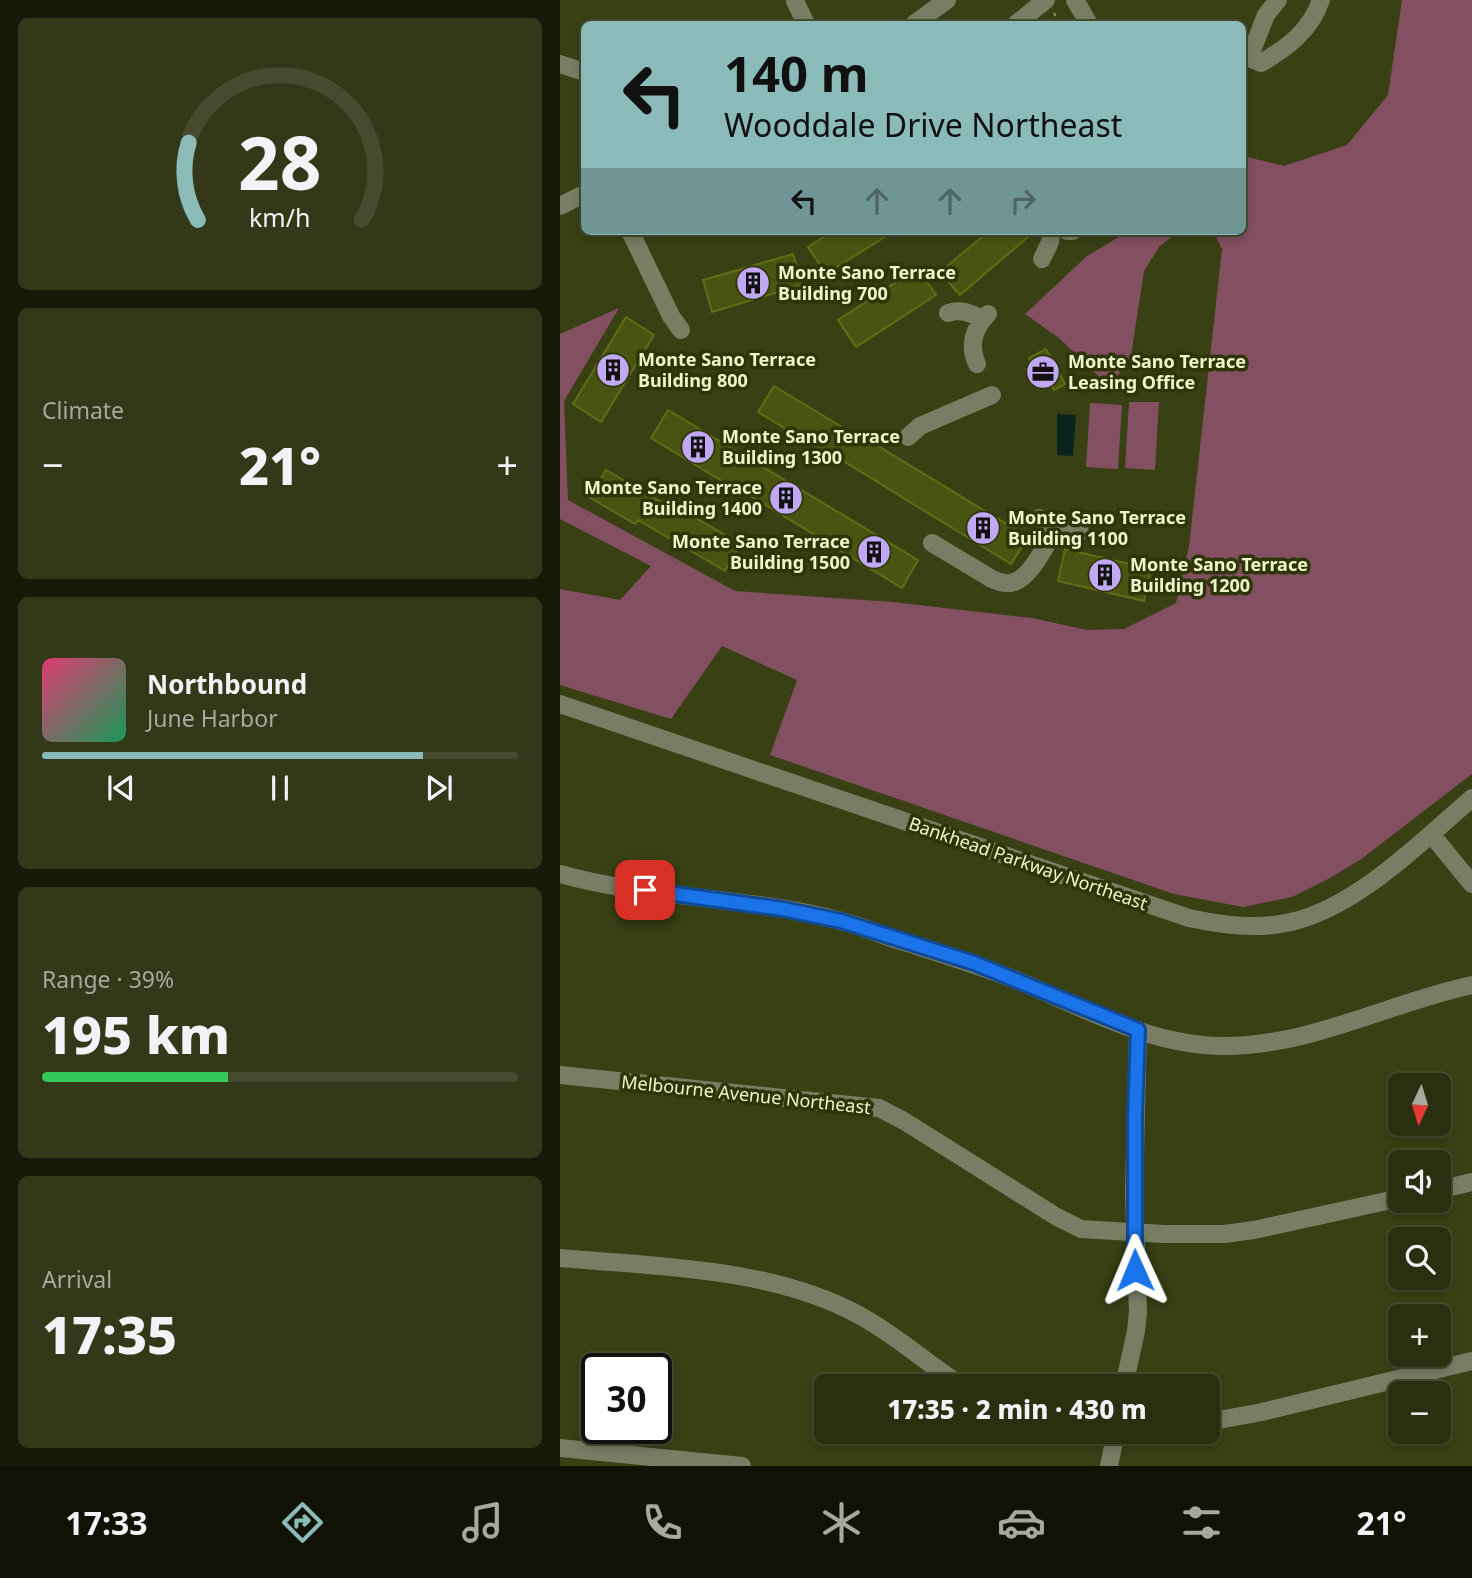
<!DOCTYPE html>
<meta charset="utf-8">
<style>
body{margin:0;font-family:"Noto Sans",sans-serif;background:#323818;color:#f1f3f6;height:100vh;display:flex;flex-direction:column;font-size:26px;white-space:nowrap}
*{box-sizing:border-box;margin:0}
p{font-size:23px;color:#a5a99e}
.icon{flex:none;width:38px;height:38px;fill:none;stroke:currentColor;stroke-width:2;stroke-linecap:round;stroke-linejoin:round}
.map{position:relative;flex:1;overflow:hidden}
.panel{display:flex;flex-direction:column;gap:18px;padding:18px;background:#171a08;width:560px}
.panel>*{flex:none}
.top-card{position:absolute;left:21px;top:21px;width:665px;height:214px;border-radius:10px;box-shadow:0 4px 10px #0003,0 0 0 2px #464b2f;background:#8bbbb9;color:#111;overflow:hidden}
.needle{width:46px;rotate:184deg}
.controls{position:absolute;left:828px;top:1073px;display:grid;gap:14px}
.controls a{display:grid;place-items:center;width:63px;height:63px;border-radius:10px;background:#2a300f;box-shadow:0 4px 10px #0003,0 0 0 2px #464b2f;font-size:35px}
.speed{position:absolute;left:21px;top:1353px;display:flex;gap:14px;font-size:35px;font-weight:700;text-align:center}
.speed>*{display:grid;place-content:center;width:91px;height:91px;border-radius:50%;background:#2a300f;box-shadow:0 4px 10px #0003,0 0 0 2px #464b2f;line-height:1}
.speed .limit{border:4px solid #111;border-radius:10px;background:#fff;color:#111}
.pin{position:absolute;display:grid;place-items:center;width:60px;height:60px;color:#fff;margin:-30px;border-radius:14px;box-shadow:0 4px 10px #0006}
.me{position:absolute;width:77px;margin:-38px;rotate:359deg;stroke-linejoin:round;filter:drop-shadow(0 0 5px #0008)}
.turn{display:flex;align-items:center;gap:24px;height:147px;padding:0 28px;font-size:32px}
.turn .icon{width:91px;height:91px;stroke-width:2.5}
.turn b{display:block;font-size:49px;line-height:60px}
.lanes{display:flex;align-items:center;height:66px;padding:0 28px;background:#0003;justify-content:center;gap:35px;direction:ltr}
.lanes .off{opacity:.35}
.big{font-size:52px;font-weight:800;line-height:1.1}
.panel .widget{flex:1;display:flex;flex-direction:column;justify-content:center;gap:10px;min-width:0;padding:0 24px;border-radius:10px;background:#323818}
.panel .dial{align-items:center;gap:0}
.dial svg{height:182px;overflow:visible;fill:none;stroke:#464b2f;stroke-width:7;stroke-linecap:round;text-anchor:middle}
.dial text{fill:#f1f3f6;stroke:none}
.song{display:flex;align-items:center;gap:21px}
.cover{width:84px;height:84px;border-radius:10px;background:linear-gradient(135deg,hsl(340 70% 55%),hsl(150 70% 35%))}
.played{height:7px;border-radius:4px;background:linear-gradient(90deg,#8bbbb9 80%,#464b2f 80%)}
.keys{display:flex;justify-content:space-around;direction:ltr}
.heat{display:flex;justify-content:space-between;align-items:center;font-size:38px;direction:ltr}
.charge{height:10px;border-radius:5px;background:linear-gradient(90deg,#34c759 39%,#464b2f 0)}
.trip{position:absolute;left:254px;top:1374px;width:406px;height:70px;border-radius:10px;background:#2a300f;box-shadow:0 4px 10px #0003,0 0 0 2px #464b2f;font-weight:800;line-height:70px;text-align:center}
.tabs{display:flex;height:112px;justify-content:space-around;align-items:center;background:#111306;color:#a5a99e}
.tabs .icon{width:49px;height:49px}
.tabs .on{color:#8bbbb9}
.tabs b{font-size:32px;color:#f1f3f6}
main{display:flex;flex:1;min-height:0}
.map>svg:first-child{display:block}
.green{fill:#835061}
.water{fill:#0a241f}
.building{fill:#4a5412;stroke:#606d14;stroke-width:2}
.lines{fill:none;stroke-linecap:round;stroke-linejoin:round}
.path{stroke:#90986e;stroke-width:2;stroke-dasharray:3.5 3.5;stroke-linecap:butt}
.minor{stroke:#787e64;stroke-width:18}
.route-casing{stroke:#114b97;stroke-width:18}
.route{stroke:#1a73e8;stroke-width:12}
.labels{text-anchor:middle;stroke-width:7;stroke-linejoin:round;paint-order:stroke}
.poi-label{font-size:18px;font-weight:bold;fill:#ecf5cc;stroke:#2e3508;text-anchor:start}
.street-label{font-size:18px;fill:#ecf5cc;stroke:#2e3508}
</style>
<main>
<section class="panel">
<div class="widget dial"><svg viewBox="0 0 100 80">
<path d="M14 69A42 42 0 1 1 86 69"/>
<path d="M14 69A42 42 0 0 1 10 35" stroke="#8bbbb9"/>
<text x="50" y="56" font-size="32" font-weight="700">28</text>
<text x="50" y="72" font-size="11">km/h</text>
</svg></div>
<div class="widget"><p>Climate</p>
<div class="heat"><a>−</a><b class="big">21°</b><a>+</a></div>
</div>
<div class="widget">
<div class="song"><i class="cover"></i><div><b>Northbound</b><p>June Harbor</p></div></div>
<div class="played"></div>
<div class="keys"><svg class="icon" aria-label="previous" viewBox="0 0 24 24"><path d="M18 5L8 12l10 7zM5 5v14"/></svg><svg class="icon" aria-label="pause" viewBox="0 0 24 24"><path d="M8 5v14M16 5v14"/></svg><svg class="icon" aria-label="next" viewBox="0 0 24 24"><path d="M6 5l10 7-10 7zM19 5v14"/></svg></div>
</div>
<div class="widget"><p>Range · 39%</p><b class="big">195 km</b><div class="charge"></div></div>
<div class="widget"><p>Arrival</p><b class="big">17:35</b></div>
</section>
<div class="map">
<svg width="912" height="1466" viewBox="0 0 912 1466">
<rect width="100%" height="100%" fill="#384014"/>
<path class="green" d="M842 0H912V774L800 860 768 879 732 897 683 907 614 894 210 755 237 680 162 646 111 719 0 685V589L60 600 91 566 0 519V334L59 308 4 401 8 500 175 591 333 602 472 618 527 630 564 629 616 603 629 546 662 249 653 231H682L683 156 724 166 787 145 828 95Z
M569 231H619L599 247 584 271 571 356 550 387 499 338 465 314 527 256Z
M569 402H599L595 470 565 468Z
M530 403 562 405 558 469 526 467Z"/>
<path class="water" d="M497 414 516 415 513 456 497 455Z"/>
<path class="building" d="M273 231H334L266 274 248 247Z
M429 231H475L400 295 380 272Z
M233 254 242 285 152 312 143 280Z
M358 268 376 295 296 347 278 320Z
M66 317 94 335 41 422 13 404Z
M486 349 505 384 494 390 489 382 479 386 473 375 470 376 466 369 472 365 469 358Z
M214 386 302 439 303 437 468 537 451 564 275 456 274 458 198 412Z
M108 410 358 560 342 588 168 482 167 484 91 438Z
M46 470 103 503 105 500 181 544 165 571 78 520 75 524 29 497Z
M505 549 591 569 584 601 498 581Z"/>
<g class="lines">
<path class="path" d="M494 13 499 24"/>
<path class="minor" d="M515 0 529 24
M235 1 246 24
M354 24 387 0
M456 24 486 0
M682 55 701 63C727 48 751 30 761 0
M689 58 706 15 718 0
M0 64 24 72
M0 206 24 194
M70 231 111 316 121 330
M507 231H513
M482 259 490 242 491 231
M388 313C400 308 412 314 423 319
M417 364C408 345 414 328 428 314
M348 437 360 426 432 395
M479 518 496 527 520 532
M372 543 432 579C439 582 447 585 454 582 471 577 488 542 496 527
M0 704 629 918C662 925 697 930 731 922 797 907 861 842 912 798
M871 834 912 884
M0 874C92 900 190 896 281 921 302 926 321 935 341 941 382 954 422 966 461 982 526 1009 590 1045 661 1046 749 1047 828 1003 912 985
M0 1075 319 1108 344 1121 497 1217 521 1229 604 1234H664L694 1230 840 1198
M878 1190 912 1182
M0 1258C98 1267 208 1267 297 1314 335 1334 366 1363 402 1386
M564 1386 576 1331 578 1312 574 1193 578 1030
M648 1422 702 1412 912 1361
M0 1448 182 1466
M549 1466 556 1432"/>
</g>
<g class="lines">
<g class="route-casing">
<path id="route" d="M85 890 223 909 281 921 414 963 578 1030 575 1116V1270"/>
</g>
<use href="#route" class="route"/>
</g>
<defs>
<g id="building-disc" transform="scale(1.75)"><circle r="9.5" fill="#c0a8f4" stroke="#2e3508"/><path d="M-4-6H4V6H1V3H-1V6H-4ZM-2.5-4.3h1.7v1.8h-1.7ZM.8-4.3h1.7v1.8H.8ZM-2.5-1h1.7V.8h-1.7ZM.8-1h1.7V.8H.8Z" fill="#111"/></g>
<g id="office-disc" transform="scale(1.75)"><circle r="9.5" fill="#c0a8f4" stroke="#2e3508"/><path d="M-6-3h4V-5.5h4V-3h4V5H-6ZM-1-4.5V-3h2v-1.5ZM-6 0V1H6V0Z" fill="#111"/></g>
</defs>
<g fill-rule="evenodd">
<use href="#building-disc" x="193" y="283"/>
<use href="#building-disc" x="53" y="370"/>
<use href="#office-disc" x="483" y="372"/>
<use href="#building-disc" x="138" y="447"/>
<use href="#building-disc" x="226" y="498"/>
<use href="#building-disc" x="423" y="528"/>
<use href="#building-disc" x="314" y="552"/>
<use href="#building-disc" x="545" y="575"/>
</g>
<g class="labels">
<g class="poi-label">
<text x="218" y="279">Monte Sano Terrace<tspan x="218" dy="21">Building 700</tspan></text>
<text x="78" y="366">Monte Sano Terrace<tspan x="78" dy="21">Building 800</tspan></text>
<text x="508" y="368">Monte Sano Terrace<tspan x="508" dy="21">Leasing Office</tspan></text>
<text x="162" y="443">Monte Sano Terrace<tspan x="162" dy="21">Building 1300</tspan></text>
<text x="202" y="494" text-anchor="end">Monte Sano Terrace<tspan x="202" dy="21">Building 1400</tspan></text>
<text x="448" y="524">Monte Sano Terrace<tspan x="448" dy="21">Building 1100</tspan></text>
<text x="290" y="548" text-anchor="end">Monte Sano Terrace<tspan x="290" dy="21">Building 1500</tspan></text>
<text x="570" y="571">Monte Sano Terrace<tspan x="570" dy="21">Building 1200</tspan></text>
</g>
<g class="street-label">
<text transform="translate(468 864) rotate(19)" y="6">Bankhead Parkway Northeast</text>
<text transform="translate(186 1095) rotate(6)" y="6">Melbourne Avenue Northeast</text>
</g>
</g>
</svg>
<div class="controls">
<a><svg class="needle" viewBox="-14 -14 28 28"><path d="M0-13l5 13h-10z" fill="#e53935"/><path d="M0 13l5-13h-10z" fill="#a5a99e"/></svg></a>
<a><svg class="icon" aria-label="sound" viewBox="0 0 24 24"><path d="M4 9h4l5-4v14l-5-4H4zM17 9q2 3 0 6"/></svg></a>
<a><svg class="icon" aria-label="search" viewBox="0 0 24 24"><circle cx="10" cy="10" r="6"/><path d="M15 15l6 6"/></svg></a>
<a>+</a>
<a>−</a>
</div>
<div class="speed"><div class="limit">30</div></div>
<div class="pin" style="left:85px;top:890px;background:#d93025"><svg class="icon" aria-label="arrive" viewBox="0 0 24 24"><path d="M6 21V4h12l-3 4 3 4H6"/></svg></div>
<svg class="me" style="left:575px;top:1270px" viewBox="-20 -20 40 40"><path d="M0-17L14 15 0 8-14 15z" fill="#1a73e8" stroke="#fff" stroke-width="4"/></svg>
<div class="trip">17:35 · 2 min · 430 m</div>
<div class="top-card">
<div class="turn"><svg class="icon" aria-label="left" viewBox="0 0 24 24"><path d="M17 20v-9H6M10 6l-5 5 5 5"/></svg><div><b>140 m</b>Wooddale Drive Northeast</div></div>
<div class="lanes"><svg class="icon" aria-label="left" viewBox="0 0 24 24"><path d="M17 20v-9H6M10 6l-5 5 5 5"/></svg><svg class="icon off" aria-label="ahead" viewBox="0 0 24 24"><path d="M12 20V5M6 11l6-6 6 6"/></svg><svg class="icon off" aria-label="ahead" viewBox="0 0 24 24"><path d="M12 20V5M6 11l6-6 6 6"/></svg><svg class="icon off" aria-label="right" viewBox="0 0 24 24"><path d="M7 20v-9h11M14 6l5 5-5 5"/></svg></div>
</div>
</div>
</main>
<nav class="tabs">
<b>17:33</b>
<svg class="icon on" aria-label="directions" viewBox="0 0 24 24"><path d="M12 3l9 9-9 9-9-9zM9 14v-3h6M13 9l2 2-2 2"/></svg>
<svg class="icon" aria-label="music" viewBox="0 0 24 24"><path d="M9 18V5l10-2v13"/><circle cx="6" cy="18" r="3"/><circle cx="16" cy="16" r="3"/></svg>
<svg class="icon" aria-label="phone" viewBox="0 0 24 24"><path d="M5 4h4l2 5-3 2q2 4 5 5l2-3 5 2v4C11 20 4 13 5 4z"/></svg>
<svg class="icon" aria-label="climate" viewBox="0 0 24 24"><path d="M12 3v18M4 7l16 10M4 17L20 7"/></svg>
<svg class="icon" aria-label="car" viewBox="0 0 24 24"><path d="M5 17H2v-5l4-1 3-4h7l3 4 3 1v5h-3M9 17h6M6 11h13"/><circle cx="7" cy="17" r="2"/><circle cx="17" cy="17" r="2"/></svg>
<svg class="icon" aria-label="filters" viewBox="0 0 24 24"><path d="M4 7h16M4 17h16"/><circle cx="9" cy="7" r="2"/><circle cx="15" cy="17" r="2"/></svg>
<b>21°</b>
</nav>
